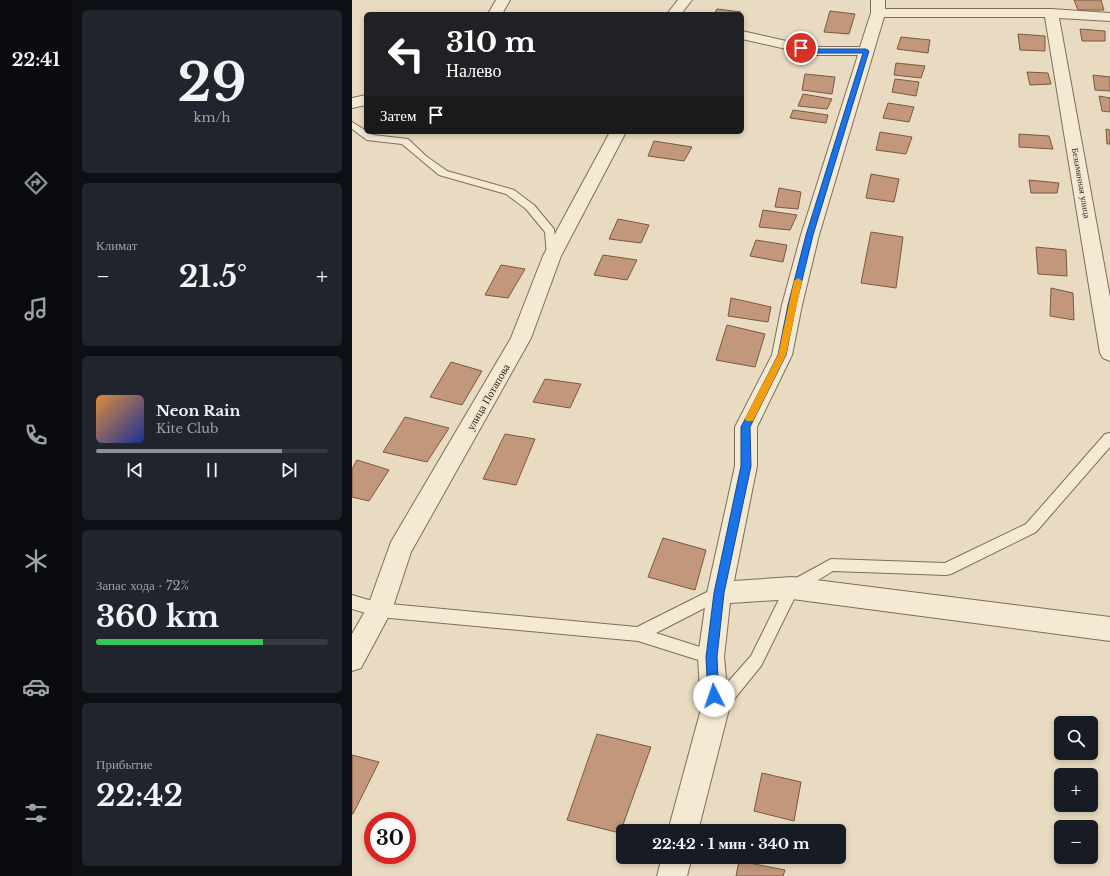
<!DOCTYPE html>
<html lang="ru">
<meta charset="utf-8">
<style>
body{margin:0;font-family:"Libre Baskerville",serif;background:#20242c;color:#f1f3f6;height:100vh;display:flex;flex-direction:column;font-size:15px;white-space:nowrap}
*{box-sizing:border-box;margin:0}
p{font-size:13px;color:#9ea1a6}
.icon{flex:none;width:22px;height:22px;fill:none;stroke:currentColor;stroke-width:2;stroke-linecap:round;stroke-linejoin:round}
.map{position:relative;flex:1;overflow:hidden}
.drawer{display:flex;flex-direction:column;gap:10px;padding:10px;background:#0d0f14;width:280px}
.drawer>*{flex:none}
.hud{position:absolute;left:12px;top:12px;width:380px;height:122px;border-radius:6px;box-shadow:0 2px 6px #0003;background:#202124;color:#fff;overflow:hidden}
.buttons{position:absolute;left:702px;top:716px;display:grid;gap:8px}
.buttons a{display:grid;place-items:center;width:44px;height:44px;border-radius:6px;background:#171b24;box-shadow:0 2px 6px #0003;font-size:20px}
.speed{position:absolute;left:12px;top:812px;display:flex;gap:8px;font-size:20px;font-weight:700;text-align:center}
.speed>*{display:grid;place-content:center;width:52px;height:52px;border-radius:50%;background:#171b24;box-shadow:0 2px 6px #0003;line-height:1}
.speed .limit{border:6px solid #d22;background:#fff;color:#111}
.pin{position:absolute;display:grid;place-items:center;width:34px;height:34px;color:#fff;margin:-17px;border:2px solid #fff;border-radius:50%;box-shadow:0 1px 4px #0007}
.me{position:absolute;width:44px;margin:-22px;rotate:356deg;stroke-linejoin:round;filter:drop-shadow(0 0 3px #0008)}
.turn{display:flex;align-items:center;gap:14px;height:84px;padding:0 16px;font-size:18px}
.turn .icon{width:52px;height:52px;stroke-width:2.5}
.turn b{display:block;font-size:28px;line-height:34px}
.then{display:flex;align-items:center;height:38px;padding:0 16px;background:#0003;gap:8px;font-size:15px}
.big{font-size:30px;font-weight:700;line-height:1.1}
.drawer .tile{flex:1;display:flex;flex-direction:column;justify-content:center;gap:6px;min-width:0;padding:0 14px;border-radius:6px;background:#20242c}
.drawer .dial{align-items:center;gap:0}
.dial b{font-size:52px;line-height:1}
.song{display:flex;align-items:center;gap:12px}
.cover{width:48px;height:48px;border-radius:6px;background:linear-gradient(135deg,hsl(30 70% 55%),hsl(230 70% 35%))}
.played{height:4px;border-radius:2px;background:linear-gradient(90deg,#8c9099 80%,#363941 80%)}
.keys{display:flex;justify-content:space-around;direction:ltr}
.heat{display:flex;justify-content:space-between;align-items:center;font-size:22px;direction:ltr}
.charge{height:6px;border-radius:3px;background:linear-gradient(90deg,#34c759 72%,#363941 0)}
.trip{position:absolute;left:264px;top:824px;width:230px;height:40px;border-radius:6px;background:#171b24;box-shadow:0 2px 6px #0003;font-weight:700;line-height:40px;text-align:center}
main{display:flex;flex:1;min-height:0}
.menu{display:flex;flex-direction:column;width:72px;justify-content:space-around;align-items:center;background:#090b0e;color:#9ea1a6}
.menu .icon{width:28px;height:28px}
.menu .selected{color:#8c9099}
.menu b{font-size:18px;color:#f1f3f6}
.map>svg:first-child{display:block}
.building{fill:#c2977b;stroke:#7c5843}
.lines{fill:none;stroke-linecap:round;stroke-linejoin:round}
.lane-casing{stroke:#7f6d5b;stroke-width:2}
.street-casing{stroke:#7f6d5b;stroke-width:2}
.lane{fill:#f4e9d3;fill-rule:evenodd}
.street{fill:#f4e9d3;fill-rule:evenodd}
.route{fill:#1a73e8;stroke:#114b97}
.slow{fill:#f59e0b}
.labels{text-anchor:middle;stroke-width:4;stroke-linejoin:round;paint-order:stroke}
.far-street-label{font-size:9px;fill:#31261d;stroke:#f0e6d0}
.street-label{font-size:11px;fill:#31261d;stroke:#f0e6d0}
</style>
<main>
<nav class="menu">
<b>22:41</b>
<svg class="icon selected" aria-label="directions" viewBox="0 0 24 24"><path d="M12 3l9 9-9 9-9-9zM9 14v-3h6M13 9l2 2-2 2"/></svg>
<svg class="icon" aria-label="music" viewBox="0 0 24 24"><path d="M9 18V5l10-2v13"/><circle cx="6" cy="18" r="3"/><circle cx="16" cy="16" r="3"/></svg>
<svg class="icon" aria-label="phone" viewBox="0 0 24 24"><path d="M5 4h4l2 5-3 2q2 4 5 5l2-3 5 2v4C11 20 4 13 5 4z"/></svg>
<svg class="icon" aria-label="climate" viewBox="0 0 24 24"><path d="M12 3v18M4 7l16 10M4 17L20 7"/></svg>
<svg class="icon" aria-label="car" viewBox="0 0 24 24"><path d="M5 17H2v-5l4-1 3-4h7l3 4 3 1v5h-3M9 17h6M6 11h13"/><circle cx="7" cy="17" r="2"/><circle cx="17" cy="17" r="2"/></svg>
<svg class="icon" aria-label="filters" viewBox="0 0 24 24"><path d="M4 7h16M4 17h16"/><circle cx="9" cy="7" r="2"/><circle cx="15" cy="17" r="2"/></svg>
</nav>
<section class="drawer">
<div class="tile dial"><b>29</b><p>km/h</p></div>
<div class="tile"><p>Климат</p>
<div class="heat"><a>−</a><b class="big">21.5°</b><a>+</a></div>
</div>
<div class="tile">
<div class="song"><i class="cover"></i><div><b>Neon Rain</b><p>Kite Club</p></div></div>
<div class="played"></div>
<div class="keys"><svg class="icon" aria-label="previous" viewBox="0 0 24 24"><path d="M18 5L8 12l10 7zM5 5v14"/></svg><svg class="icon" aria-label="pause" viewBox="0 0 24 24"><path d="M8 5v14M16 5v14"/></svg><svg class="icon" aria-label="next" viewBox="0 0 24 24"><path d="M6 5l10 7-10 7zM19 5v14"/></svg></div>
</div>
<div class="tile"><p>Запас хода · 72%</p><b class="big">360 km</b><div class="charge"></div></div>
<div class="tile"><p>Прибытие</p><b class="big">22:42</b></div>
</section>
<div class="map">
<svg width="758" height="876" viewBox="0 0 758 876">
<rect width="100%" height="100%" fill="#e8dbc1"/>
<path class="building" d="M722 0H749L752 10H726Z
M365 9 389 12 388 14H362Z
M478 11 503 14 497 34 472 32Z
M728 29 753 31V41H730Z
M666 34 693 36V51L668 50Z
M549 37 578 40 576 53 545 49Z
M544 63 573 66 569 78 542 75Z
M675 72 696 73 699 84 678 85Z
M453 74 483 77 480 94 450 90Z
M741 75 758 77V91L743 90Z
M543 79 567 82 564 96 540 92Z
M451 94 480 99 475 109 446 106Z
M747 96 758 98V112L750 111Z
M536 103 562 107 557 122 531 118Z
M441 110 476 115 474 123 438 118Z
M754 129 758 130V144H755Z
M528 132 560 137 554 154 524 150Z
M667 134 697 136 701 149 667 147Z
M302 141 340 147 332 161 296 156Z
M519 174 547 179 542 202 514 198Z
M677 180 707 183 705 193H679Z
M427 188 449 192 446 209 423 207Z
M411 210 445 215 438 230 407 227Z
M266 219 297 225 289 243 257 239Z
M519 232 551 237 544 288 509 283Z
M404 240 435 245 431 262 398 256Z
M684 247 714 250 715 276 686 274Z
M251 255 285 260 275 280 242 275Z
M149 265 173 269 156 298 133 295Z
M699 288 721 293 722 320 698 316Z
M379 298 419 307 416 322 376 316Z
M375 325 413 334 403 367 364 360Z
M99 362 130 371 110 405 78 397Z
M193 379 229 384 218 408 181 402Z
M53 417 97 428 75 462 31 452Z
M153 434 183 439 164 485 131 479Z
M5 460 37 470 17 501 0 497V469Z
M311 538 354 550 343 590 296 577Z
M245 734 299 747 268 833 215 820Z
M0 755 27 762 1 814H0Z
M410 773 449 782 442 821 402 811Z
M387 861 433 870 431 876H384Z"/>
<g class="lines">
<g class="lane-casing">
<path id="lane" d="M0 122 21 135 56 139 74 156 95 171 162 190 182 205 202 229 205 256 204 259 200 260 195 256 193 232 174 209 154 194 87 175 50 144 15 140 0 129Z
M758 433V447L684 532 599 574 594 575 481 571 445 593 409 666 370 714 364 716 358 714 356 708 358 702 399 656 435 583 479 559 593 563 674 524 753 434Z
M367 586 372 588 374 593 372 598 304 633 364 652 367 657 364 662 359 664 286 641 27 617 0 609V595L27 603 285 627Z"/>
</g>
<g class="street-casing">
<path id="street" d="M144 0H158L150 14H136Z
M326 0H340L329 14H315Z
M519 0H533V9H699L758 13V21L707 18 758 297V361L751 358 748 353 693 17H532L467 235 450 305 440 355 405 427V466L382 581 440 577 758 617V641L440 599 378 603 372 657 377 709 346 831H316L349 709 346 657 355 593 383 466V427L420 355 430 305 449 235 506 55H461L390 39V31L461 47H508L519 13Z
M14 95V105L0 108V98Z
M258 132H274L209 256 179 338 59 552 40 610 9 668 0 671V634L16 606 39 542 159 338 191 256Z
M310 857H340L335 876H305Z"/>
</g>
<use href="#lane" class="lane"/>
<use href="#street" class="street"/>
</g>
<path class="route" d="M449 46 461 49H514L517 51 461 235 444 305 434 355 398 427 399 466 372 593 365 657 367 696 366 700 362 702 358 700 356 696 354 657 362 593 389 466V427L426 355 436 305 454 235 511 53H461L447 49 446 48Z"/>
<path class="slow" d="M446 278 450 281 434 355 401 421H394L393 418 426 355 442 281Z"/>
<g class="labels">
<g class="far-street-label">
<text transform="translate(729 183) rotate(80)" y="3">Безымянная улица</text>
</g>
<g class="street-label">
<text transform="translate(136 397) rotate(-60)" y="4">улица Потапова</text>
</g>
</g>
</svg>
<div class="buttons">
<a><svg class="icon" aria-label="search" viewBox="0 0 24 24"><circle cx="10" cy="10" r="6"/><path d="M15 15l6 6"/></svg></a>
<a>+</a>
<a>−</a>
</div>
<div class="speed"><div class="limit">30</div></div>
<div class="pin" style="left:449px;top:48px;background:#d93025"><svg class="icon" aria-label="arrive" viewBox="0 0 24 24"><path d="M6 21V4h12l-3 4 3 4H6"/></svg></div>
<svg class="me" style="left:362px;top:696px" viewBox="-20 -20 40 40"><circle r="19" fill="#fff"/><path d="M0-13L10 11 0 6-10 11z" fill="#1a73e8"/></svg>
<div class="trip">22:42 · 1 мин · 340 m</div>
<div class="hud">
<div class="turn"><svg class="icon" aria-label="left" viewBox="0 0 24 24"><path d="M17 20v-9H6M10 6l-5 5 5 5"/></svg><div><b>310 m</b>Налево</div></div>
<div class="then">Затем<svg class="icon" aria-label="arrive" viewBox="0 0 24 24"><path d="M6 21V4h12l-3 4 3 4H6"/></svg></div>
</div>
</div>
</main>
